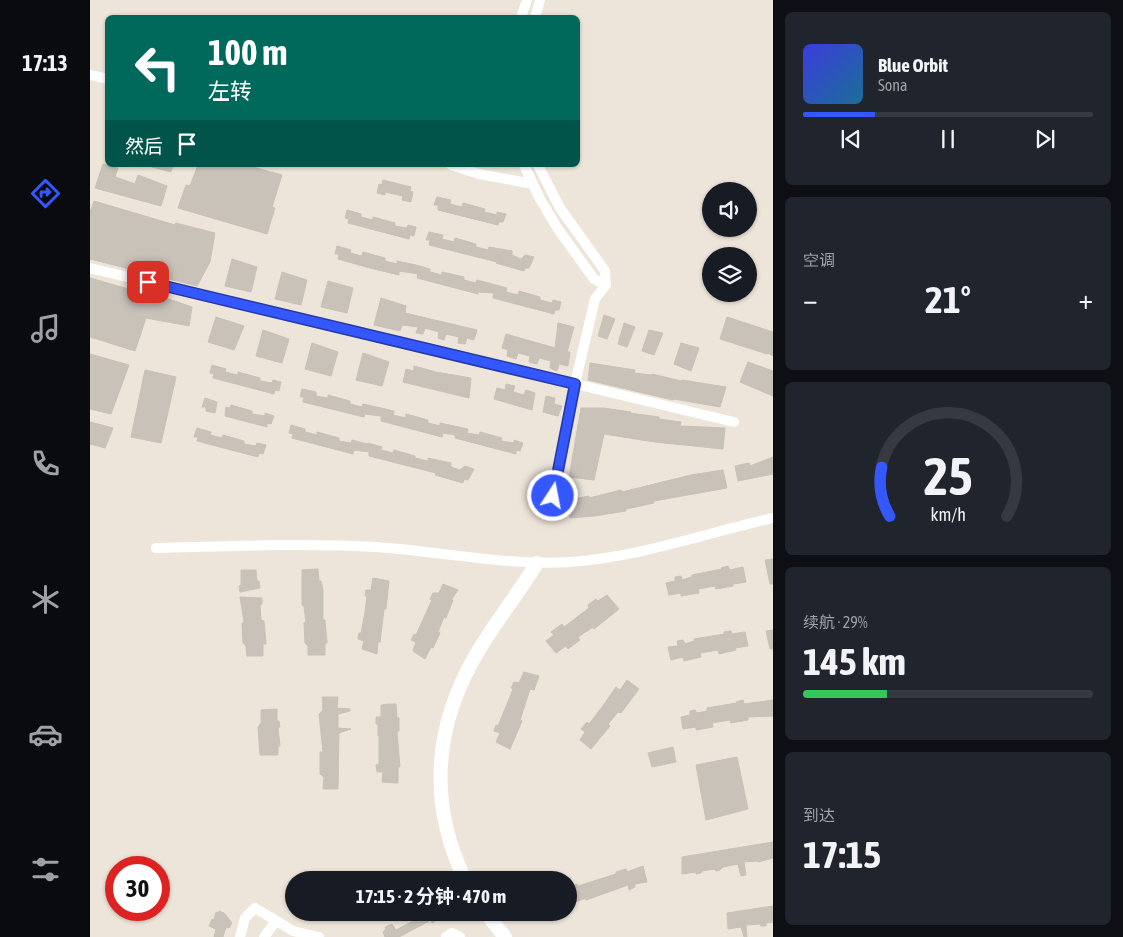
<!DOCTYPE html>
<html lang="zh">
<meta charset="utf-8">
<style>
body{margin:0;font-family:"Asap Condensed","Noto Sans SC",sans-serif;background:#20242c;color:#f1f3f6;height:100vh;display:flex;flex-direction:column;font-size:19px;white-space:nowrap}
*{box-sizing:border-box;margin:0}
p{font-size:16px;color:#9ea1a6}
.icon{flex:none;width:28px;height:28px;fill:none;stroke:currentColor;stroke-width:2;stroke-linecap:round;stroke-linejoin:round}
.map{position:relative;flex:1;overflow:hidden}
.details{display:flex;flex-direction:column;gap:12px;padding:12px;background:#0d0f14;width:350px}
.details>*{flex:none}
.top-card{position:absolute;left:15px;top:15px;width:475px;height:152px;border-radius:8px;box-shadow:0 1px 4px #0004;background:#00695c;color:#fff;overflow:hidden}
.fabs{position:absolute;left:612px;top:182px;display:grid;gap:10px}
.fabs a{display:grid;place-items:center;width:55px;height:55px;border-radius:50%;background:#171b24;box-shadow:0 1px 4px #0004;font-size:25px}
.speed{position:absolute;left:15px;top:856px;display:flex;gap:10px;font-size:25px;font-weight:700;text-align:center}
.speed>*{display:grid;place-content:center;width:65px;height:65px;border-radius:50%;background:#171b24;box-shadow:0 1px 4px #0004;line-height:1}
.speed .limit{border:8px solid #d22;background:#fff;color:#111}
.pin{position:absolute;display:grid;place-items:center;width:42px;height:42px;color:#fff;margin:-21px;border-radius:10px;box-shadow:0 2px 8px #0006}
.me{position:absolute;width:55px;margin:-28px;rotate:11deg;stroke-linejoin:round;filter:drop-shadow(0 0 4px #0008)}
.turn{display:flex;align-items:center;gap:18px;height:105px;padding:0 20px;font-size:22px}
.turn .icon{width:65px;height:65px;stroke-width:2.5}
.turn b{display:block;font-size:35px;line-height:42px}
.then{display:flex;align-items:center;height:48px;padding:0 20px;background:#0003;gap:10px;font-size:19px}
.big{font-size:38px;font-weight:700;line-height:1.1}
.details .card{flex:1;display:flex;flex-direction:column;justify-content:center;gap:8px;min-width:0;padding:0 18px;border-radius:8px;background:#20242c}
.details .dial{align-items:center;gap:0}
.dial svg{height:130px;overflow:visible;fill:none;stroke:#363941;stroke-width:7;stroke-linecap:round;text-anchor:middle}
.dial text{fill:#f1f3f6;stroke:none}
.song{display:flex;align-items:center;gap:15px}
.cover{width:60px;height:60px;border-radius:8px;background:linear-gradient(135deg,hsl(240 70% 55%),hsl(200 70% 35%))}
.played{height:5px;border-radius:2px;background:linear-gradient(90deg,#3557ff 25%,#363941 25%)}
.keys{display:flex;justify-content:space-around;direction:ltr}
.heat{display:flex;justify-content:space-between;align-items:center;font-size:28px;direction:ltr}
.charge{height:8px;border-radius:4px;background:linear-gradient(90deg,#34c759 29%,#363941 0)}
.trip{position:absolute;left:195px;top:871px;width:292px;height:50px;border-radius:25px;background:#171b24;box-shadow:0 1px 4px #0004;font-weight:700;line-height:50px;text-align:center}
main{display:flex;flex:1;min-height:0}
.menu{display:flex;flex-direction:column;width:90px;justify-content:space-around;align-items:center;background:#090b0e;color:#9ea1a6}
.menu .icon{width:35px;height:35px}
.menu .current{color:#3557ff}
.menu b{font-size:22px;color:#f1f3f6}
.map>svg:first-child{display:block}
.building{fill:#c8c2b9;stroke:#c9c1b3}
.lines{fill:none;stroke-linecap:round;stroke-linejoin:round}
.street{stroke:#fff;stroke-width:10}
.secondary{stroke:#fff;stroke-width:14}
.route-casing{stroke:#2239a6;stroke-width:12}
.route{stroke:#3557ff;stroke-width:9}
</style>
<main>
<nav class="menu">
<b>17:13</b>
<svg class="icon current" aria-label="directions" viewBox="0 0 24 24"><path d="M12 3l9 9-9 9-9-9zM9 14v-3h6M13 9l2 2-2 2"/></svg>
<svg class="icon" aria-label="music" viewBox="0 0 24 24"><path d="M9 18V5l10-2v13"/><circle cx="6" cy="18" r="3"/><circle cx="16" cy="16" r="3"/></svg>
<svg class="icon" aria-label="phone" viewBox="0 0 24 24"><path d="M5 4h4l2 5-3 2q2 4 5 5l2-3 5 2v4C11 20 4 13 5 4z"/></svg>
<svg class="icon" aria-label="climate" viewBox="0 0 24 24"><path d="M12 3v18M4 7l16 10M4 17L20 7"/></svg>
<svg class="icon" aria-label="car" viewBox="0 0 24 24"><path d="M5 17H2v-5l4-1 3-4h7l3 4 3 1v5h-3M9 17h6M6 11h13"/><circle cx="7" cy="17" r="2"/><circle cx="17" cy="17" r="2"/></svg>
<svg class="icon" aria-label="filters" viewBox="0 0 24 24"><path d="M4 7h16M4 17h16"/><circle cx="9" cy="7" r="2"/><circle cx="15" cy="17" r="2"/></svg>
</nav>
<div class="map">
<svg width="683" height="937" viewBox="0 0 683 937">
<rect width="100%" height="100%" fill="#ede5d9"/>
<path class="building" d="M13 164 28 168 25 177 45 184 48 175 77 186 71 206 5 188Z
M62 165H83L81 172 62 167Z
M108 165H156L192 175 182 207 185 208 177 234 88 208 96 185 100 186Z
M293 180 321 187 320 191 323 192 321 202 312 200 313 196 295 192V195L287 193 289 184 292 185Z
M347 197 361 200 360 204 372 207 373 203 395 209 394 212 407 215V212L416 214 413 222H409L408 225 348 210V205H344Z
M4 201 85 225 86 223 125 233 120 262 107 286 0 259V212Z
M257 210 271 214V217L283 220V217L305 223V226L317 228 318 225 326 227 324 236 320 235 319 239 258 223 259 219 255 218Z
M339 232 353 235 352 239 364 242 365 238 386 244V247L398 250 399 247 422 251V255L431 259 435 255 444 257 439 268H435L434 271 406 263 407 262 339 245 340 240H336Z
M247 246 261 250 260 253 272 256 273 252 295 258V261L307 264V261L326 265 340 269V272L352 275V272L374 277V280L386 283 387 280 417 288 416 292 428 295 429 291 450 297V300L462 303 463 300 471 302 469 310H465L464 314 403 298 404 293 388 292V294L327 278 328 274 309 271V275L280 268 248 259 249 254H245Z
M142 259 167 267 161 292 135 286Z
M192 272 217 280 211 305 185 299Z
M0 278 70 298V296L102 307 99 326 56 318 45 351 0 337Z
M238 281 263 288 257 313 231 307Z
M291 298 316 306 315 313 387 330 384 340 377 338 375 344 368 343 369 337 356 334 354 340 348 338 349 332 335 328 333 334 326 333 328 327 312 325 310 331 284 325Z
M514 315 525 319 517 339 508 336Z
M126 317 154 326 144 350 118 342Z
M637 317 683 332V356L678 353 677 354 630 339Z
M468 323 484 327 477 352H480L478 366 469 364 467 371 460 368 461 361 449 358 447 364 439 362 440 356 428 353 426 359 417 356 418 350 412 348 416 334 465 348Z
M534 323 545 327 537 347 528 344Z
M173 330 199 339 192 363 166 356Z
M559 330 573 333 564 355 552 351Z
M222 343 248 352 241 376 215 369Z
M591 343 609 348 601 371 584 364Z
M273 353 299 362 292 386 266 380Z
M0 354 39 365 21 414 0 409Z
M658 362 683 371V396L650 382Z
M500 363 545 370 544 373 561 375 562 374 591 381 592 380 636 387 630 407 584 399 583 400 498 380Z
M122 365 136 369 135 372 148 375V372L170 378V381L182 383 183 380 191 382 189 391 185 390 184 394 123 378 124 374 120 373Z
M324 366 346 372 381 378 379 398 313 382 316 369 324 371Z
M55 370 86 377 71 443 41 437Z
M416 384 425 386 423 392 434 395 436 390 445 393 442 410 404 399 407 388 415 390Z
M212 389 226 392V396L238 398V395L260 401V404L272 407 273 404 304 411 303 415 316 418V414L338 420V423L350 426V423L378 429 377 433 389 435 390 432 412 438 411 441 424 443V440L433 443 430 451 426 450V454L365 438V435L353 433 352 437 291 421V416L275 414 274 417 213 402 214 397H210Z
M456 396 465 398 464 404 472 406 468 416 453 412Z
M115 398 127 402 125 413 116 411V407H112Z
M141 405 162 411V414L175 416V413L184 416 181 424 177 423V427L135 416 136 407 140 408Z
M491 408H513L541 412 540 413 569 417V419L591 422 590 426 635 428 633 449 565 442 514 434 504 480 479 477Z
M0 422 23 428 15 448 0 444Z
M201 425 215 429V432L227 435V432L249 438V441L261 443 262 440 277 444 278 443 292 447 291 450 303 453 304 450 325 456V458L338 461V458L361 463V467L370 470 375 466 384 469 378 480 374 479 373 483 345 475 346 473 279 456V452L264 450 263 454 202 438 203 434 199 433Z
M107 428 121 432 120 435 132 438 133 435 154 441V444L166 446 167 443 176 445 173 454 169 453 168 457 107 441 108 437H104Z
M683 457V474L648 481 645 466 659 463 660 466Z
M633 470 637 488 564 501V503L536 509V511L504 516 480 518 474 501 499 496V498L531 490 532 492 601 475Z
M683 559V584H680L675 560Z
M638 566 640 570 653 567 656 582 643 584V586L626 589 625 586 608 589 609 593 591 596V593L579 595 576 583 585 581V577L591 576 592 580 602 577V575L632 569 631 568Z
M228 569 229 581H231L233 590V620H235L237 643 235 644V655H218V646L215 643 214 623 216 622 214 606 212 605V570Z
M151 570H166L167 581H169L170 588 150 592 149 586 151 585Z
M283 578 299 581 296 609H294L290 642H288L287 654 272 649 274 641 268 639 269 633H271L275 612 277 596H275L276 590H281Z
M353 584 368 590 361 600H363L356 618 354 617 348 632 350 633 343 648 341 647 335 659 323 651 326 642 321 640 324 634 326 635 335 615 342 600 340 599 343 593H349Z
M517 595 529 609 504 629 503 627 488 637 490 640 478 649 476 646 466 653 456 641 464 635 461 632 472 624 474 627 499 608 498 605 506 599 508 601Z
M150 597 172 598V604L170 605 171 620 174 621 176 644H173V656H157L156 646 153 643 152 623 154 622Z
M683 630V649H680L676 631Z
M641 631 642 634 655 632 658 646 645 648 646 650 629 654 628 650 610 653 611 657 594 661 593 657 581 660 578 647 588 646 587 641 593 640 595 644 604 641V639L634 634V632Z
M434 672 449 676 444 690 440 689 430 720 432 721 420 749 406 742 410 733 404 731 406 725 408 726 417 704 423 689 421 688 424 682 429 683Z
M537 680 549 689 531 713 528 712 518 724 520 726 501 749 490 740 495 732 491 729 497 722 499 724 512 707 526 687 530 690Z
M232 697H248L247 708 260 709V711L248 714V728L261 729 249 733 248 789H233L234 777 230 774V752H233L229 714 233 710Z
M653 700 654 704 683 700V716L658 717V720L641 723 640 720 622 723 623 727 606 730V727L593 729 591 717 600 715V711L605 710 607 713 617 711V708L647 703 646 702Z
M299 704H306L307 718H309V731H307L310 767H308V783L292 782 293 772H287L286 765 289 764V736H288V724H286V717H291V705Z
M187 709V721H189L190 727 188 728 190 746H188V755H170L168 727 171 723V710Z
M583 747 586 762 562 767 558 753Z
M647 757 658 809 616 820 606 765Z
M683 842V858L668 862 667 861 654 862 656 875 651 876 648 864 633 867 630 870 626 871 624 869 612 871 611 873 606 874V872L592 874V857Z
M553 866 557 882 545 884V887L539 890 538 885 496 900V898L479 904V887L487 884 488 886 526 874V872L536 869 537 872Z
M683 906V922L676 923V926H671L670 924 656 925 657 937H654L651 927 638 929 637 913Z
M129 911 134 913 142 923 139 928 136 927 133 937H124L126 929 119 926 122 919 124 920 126 912 128 913Z
M333 912H348L350 918 342 923 341 920 309 937H295L293 932 296 929 295 927 302 924 306 930 334 915Z"/>
<g class="lines">
<path class="street" d="M431 18 437 0
M445 18 450 0
M0 75 18 79
M361 165 389 174 443 184
M434 165 450 199 468 229 504 279 516 285
M448 165 470 208 515 271 516 285 505 299 485 384 463 496
M0 268 644 422
M66 548C139 546 212 543 285 547 350 551 415 566 480 562 550 557 616 533 683 518
M150 937 155 918 165 908 203 931 229 937
M174 937 186 921
M356 937 362 933 370 937"/>
<path class="secondary" d="M375 880C337 800 344 723 390 648 408 619 429 592 447 563
M395 912 415 937"/>
</g>
<g class="lines">
<g class="route-casing">
<path id="route" d="M58 282 485 384 463 496"/>
</g>
<use href="#route" class="route"/>
</g>
</svg>
<div class="fabs">
<a><svg class="icon" aria-label="sound" viewBox="0 0 24 24"><path d="M4 9h4l5-4v14l-5-4H4zM17 9q2 3 0 6"/></svg></a>
<a><svg class="icon" aria-label="layers" viewBox="0 0 24 24"><path d="M12 4l9 5-9 5-9-5zM3 14l9 5 9-5"/></svg></a>
</div>
<div class="speed"><div class="limit">30</div></div>
<div class="pin" style="left:58px;top:282px;background:#d93025"><svg class="icon" aria-label="arrive" viewBox="0 0 24 24"><path d="M6 21V4h12l-3 4 3 4H6"/></svg></div>
<svg class="me" style="left:463px;top:496px" viewBox="-20 -20 40 40"><circle r="17" fill="#3557ff" stroke="#fff" stroke-width="3"/><path d="M0-11L8 9 0 5-8 9z" fill="#fff"/></svg>
<div class="trip">17:15 · 2 分钟 · 470 m</div>
<div class="top-card">
<div class="turn"><svg class="icon" aria-label="left" viewBox="0 0 24 24"><path d="M17 20v-9H6M10 6l-5 5 5 5"/></svg><div><b>100 m</b>左转</div></div>
<div class="then">然后<svg class="icon" aria-label="arrive" viewBox="0 0 24 24"><path d="M6 21V4h12l-3 4 3 4H6"/></svg></div>
</div>
</div>
<section class="details">
<div class="card">
<div class="song"><i class="cover"></i><div><b>Blue Orbit</b><p>Sona</p></div></div>
<div class="played"></div>
<div class="keys"><svg class="icon" aria-label="previous" viewBox="0 0 24 24"><path d="M18 5L8 12l10 7zM5 5v14"/></svg><svg class="icon" aria-label="pause" viewBox="0 0 24 24"><path d="M8 5v14M16 5v14"/></svg><svg class="icon" aria-label="next" viewBox="0 0 24 24"><path d="M6 5l10 7-10 7zM19 5v14"/></svg></div>
</div>
<div class="card"><p>空调</p>
<div class="heat"><a>−</a><b class="big">21°</b><a>+</a></div>
</div>
<div class="card dial"><svg viewBox="0 0 100 80">
<path d="M14 69A42 42 0 1 1 86 69"/>
<path d="M14 69A42 42 0 0 1 9 39" stroke="#3557ff"/>
<text x="50" y="56" font-size="32" font-weight="700">25</text>
<text x="50" y="72" font-size="11">km/h</text>
</svg></div>
<div class="card"><p>续航 · 29%</p><b class="big">145 km</b><div class="charge"></div></div>
<div class="card"><p>到达</p><b class="big">17:15</b></div>
</section>
</main>
